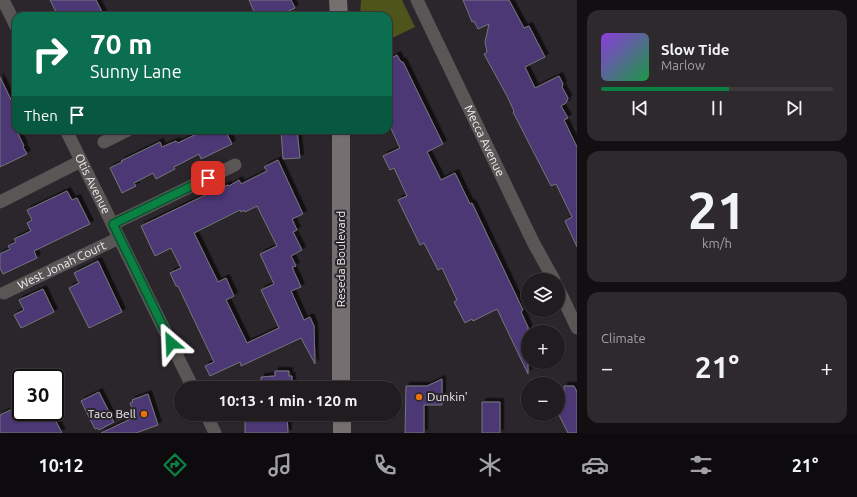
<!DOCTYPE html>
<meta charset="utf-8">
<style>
body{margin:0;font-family:Ubuntu,sans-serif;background:#2d292d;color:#f1f3f6;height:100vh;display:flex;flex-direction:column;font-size:15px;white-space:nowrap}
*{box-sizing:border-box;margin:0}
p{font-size:13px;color:#a2a1a5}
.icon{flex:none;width:22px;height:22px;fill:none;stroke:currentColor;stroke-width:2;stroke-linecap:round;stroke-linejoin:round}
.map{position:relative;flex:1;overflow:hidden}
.details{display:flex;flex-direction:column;gap:10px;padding:10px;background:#120f12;width:280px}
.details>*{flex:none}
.banner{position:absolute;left:12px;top:12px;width:380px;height:122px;border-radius:12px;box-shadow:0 1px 3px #0004,0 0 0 1px #3d3a3e;background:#0b6e4f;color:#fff;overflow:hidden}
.tools{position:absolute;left:521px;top:273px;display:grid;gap:8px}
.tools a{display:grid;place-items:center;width:44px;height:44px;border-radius:50%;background:#201c20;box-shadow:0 1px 3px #0004,0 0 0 1px #3d3a3e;font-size:20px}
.speed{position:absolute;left:12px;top:369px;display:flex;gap:8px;font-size:20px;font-weight:700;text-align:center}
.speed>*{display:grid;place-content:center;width:52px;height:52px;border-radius:50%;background:#201c20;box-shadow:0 1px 3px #0004,0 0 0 1px #3d3a3e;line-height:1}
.speed .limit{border:2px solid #111;border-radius:6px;background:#fff;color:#111}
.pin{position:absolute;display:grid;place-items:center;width:34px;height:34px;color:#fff;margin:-17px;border-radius:8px;box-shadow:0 2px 6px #0006}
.me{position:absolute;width:44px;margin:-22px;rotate:334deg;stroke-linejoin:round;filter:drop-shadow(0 0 3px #0008)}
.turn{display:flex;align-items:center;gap:14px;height:84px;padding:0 12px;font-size:18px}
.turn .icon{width:52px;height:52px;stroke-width:2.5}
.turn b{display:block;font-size:28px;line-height:34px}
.then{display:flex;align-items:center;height:38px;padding:0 12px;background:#0003;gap:8px;font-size:15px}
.big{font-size:30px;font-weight:600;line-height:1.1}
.details .card{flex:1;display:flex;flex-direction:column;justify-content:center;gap:6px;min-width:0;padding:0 14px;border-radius:12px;background:#2d292d}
.details .dial{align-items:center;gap:0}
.dial b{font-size:52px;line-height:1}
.song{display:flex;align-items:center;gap:12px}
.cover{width:48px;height:48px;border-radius:6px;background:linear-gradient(135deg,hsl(270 70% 55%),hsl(140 70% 35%))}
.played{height:4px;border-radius:2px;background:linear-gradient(90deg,#0b8043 55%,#3d3a3e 55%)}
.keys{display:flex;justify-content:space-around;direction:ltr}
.heat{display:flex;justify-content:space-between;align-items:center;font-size:22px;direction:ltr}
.trip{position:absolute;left:174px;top:381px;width:228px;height:40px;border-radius:20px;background:#201c20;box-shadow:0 1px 3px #0004,0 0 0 1px #3d3a3e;font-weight:600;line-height:40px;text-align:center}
.tab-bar{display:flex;height:64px;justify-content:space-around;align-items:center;background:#0d0b0d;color:#a2a1a5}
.tab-bar .icon{width:28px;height:28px}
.tab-bar .on{color:#0b8043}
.tab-bar b{font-size:18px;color:#f1f3f6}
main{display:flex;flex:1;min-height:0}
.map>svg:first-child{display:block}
.green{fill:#4e551a}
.building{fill:#4b3874;stroke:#76757b;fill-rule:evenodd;filter:url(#shadow)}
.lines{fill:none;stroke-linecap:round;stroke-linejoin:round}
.street{stroke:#595655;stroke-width:13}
.secondary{stroke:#75706f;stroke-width:18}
.route-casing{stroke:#07532c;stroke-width:10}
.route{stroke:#0b8043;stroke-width:7}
.food-dot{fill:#e8710a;stroke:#2a262b;stroke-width:1.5}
.labels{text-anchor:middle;stroke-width:4;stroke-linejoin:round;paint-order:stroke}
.street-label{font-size:12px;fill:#f0eef1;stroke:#2a262b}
.poi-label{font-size:12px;fill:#f0eef1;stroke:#2a262b;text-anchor:start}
</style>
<main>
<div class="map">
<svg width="577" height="433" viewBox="0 0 577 433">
<defs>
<filter id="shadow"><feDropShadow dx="3.5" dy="-3.5" stdDeviation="0" flood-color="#0009"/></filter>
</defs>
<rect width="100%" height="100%" fill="#2a262b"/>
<path class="green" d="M361 0H402L415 27 388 40V16H360Z"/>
<path class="building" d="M50 0H96L104 16H58Z
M249 0H291L295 8 278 16H256Z
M463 0H509L524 28 529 26 545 57 525 67 535 88 559 76 563 84 562 87 568 98 566 103 561 106 568 118 564 120 577 147V247L565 221 572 217 556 184 551 186 513 112 514 111 507 96 484 54 487 52 485 42 489 24 478 29 474 21 472 22Z
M397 55 401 62H403L443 144 427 152 441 180 455 173 470 204 472 203 523 310 521 312 528 327V374L497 309 473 321 472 319 465 323 454 302 457 300 442 268 438 270 424 243 420 245 398 200 407 196 394 168 390 170 383 156 400 148 388 122V60Z
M0 77 16 110V130L24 146 23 147 27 154 0 167Z
M205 130H212L227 134 232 144 201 159 199 154 174 167 175 169 156 179 153 173 134 183 136 186 122 193 110 168 122 162 121 161 160 142 162 147 176 141 178 143Z
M281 130H297L300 158 283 159Z
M278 160 303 214 292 219 297 230 293 232 302 250 291 256 296 266 292 267 301 287 291 291 304 320 310 317 314 326 315 364 301 338 241 366 240 362 210 376 205 366 214 362 178 286H176L170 273 181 268 171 248 155 256 141 226 222 187 228 185 229 186 239 180 241 184 267 171 264 167ZM257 206 277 246 260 254 274 284 261 290 279 328 247 343 226 300 234 296 226 278 218 282 194 233 240 210 241 212 244 210 245 212Z
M67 191 72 200 77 198 90 224 34 251 37 258 3 274 0 268V254L10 249 8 246 16 242 14 239 31 231 27 223 32 220 27 210Z
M98 261 122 312 89 328 69 288 79 283 74 273Z
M43 289 54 312 21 328 14 315 24 310 19 300Z
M275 371H289V376H292V388H261V377L275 376Z
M442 379V405H424V433H405L406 386H427Z
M564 386H574L577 392V433H568L558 413V397H564Z
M99 392 114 422 99 430 97 428 95 429 81 401Z
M148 394 158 425 136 433H101L135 417 130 403 133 402 132 400Z
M482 402H500V433H482Z
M21 405V412H51L62 433H0V415Z
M245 414H287L288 433H245Z"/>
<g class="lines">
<g class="street">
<path d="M3 0 16 26"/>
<path id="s1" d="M417 0 533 242 554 280"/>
<path id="s2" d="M66 130 193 388"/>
<path d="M104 142 128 130"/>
<path d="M0 202 81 161"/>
<path d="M113 224 235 165"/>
<path d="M558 288 577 328"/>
<path id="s3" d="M4 293 119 238"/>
<path d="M206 414 215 433"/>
</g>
<path class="secondary" d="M338 0 339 16
M341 130V388
M342 414V433"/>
</g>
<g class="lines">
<g class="route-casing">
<path id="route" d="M171 343 113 224 208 178"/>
</g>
<use href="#route" class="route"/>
</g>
<g class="food-dot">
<circle cx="419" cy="397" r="4"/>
<circle cx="144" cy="414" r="4"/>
</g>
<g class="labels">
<g class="street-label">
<text dy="4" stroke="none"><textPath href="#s1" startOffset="156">Mecca Avenue</textPath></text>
<text dy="4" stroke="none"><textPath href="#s2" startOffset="60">Otis Avenue</textPath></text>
<text transform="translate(341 259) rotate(-90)" y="4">Reseda Boulevard</text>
<text dy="4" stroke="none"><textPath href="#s3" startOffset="64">West Jonah Court</textPath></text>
</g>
<g class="poi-label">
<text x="427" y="401">Dunkin'</text>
<text x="136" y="418" text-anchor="end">Taco Bell</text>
</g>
</g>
</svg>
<div class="tools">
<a><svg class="icon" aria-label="layers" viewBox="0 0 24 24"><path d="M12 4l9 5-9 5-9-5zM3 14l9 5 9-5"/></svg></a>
<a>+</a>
<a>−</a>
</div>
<div class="speed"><div class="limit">30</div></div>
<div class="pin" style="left:208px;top:178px;background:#d93025"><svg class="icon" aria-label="arrive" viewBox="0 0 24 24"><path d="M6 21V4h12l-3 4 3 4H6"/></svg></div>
<svg class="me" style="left:171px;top:343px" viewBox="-20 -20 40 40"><path d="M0-17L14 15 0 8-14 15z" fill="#0b8043" stroke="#fff" stroke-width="4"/></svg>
<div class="trip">10:13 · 1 min · 120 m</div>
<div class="banner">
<div class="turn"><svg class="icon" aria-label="right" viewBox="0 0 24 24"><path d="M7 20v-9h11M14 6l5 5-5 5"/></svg><div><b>70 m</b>Sunny Lane</div></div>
<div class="then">Then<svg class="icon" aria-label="arrive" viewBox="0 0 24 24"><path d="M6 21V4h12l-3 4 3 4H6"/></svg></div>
</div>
</div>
<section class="details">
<div class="card">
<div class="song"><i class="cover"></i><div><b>Slow Tide</b><p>Marlow</p></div></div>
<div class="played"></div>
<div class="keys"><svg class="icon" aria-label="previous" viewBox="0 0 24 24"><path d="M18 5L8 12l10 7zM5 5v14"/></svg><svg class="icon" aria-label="pause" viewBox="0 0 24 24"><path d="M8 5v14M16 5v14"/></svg><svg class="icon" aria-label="next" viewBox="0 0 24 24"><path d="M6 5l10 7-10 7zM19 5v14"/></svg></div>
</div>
<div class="card dial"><b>21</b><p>km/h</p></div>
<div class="card"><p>Climate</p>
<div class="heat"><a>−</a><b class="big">21°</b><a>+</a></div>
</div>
</section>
</main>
<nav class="tab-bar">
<b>10:12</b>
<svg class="icon on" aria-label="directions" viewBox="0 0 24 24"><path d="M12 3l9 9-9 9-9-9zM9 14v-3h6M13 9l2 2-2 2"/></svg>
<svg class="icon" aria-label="music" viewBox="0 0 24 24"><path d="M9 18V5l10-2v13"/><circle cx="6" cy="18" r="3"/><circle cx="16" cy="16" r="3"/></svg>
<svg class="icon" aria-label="phone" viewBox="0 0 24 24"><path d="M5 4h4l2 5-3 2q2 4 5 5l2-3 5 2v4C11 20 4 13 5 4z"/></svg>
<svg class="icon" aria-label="climate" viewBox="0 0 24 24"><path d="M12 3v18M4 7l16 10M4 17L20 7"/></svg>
<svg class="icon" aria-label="car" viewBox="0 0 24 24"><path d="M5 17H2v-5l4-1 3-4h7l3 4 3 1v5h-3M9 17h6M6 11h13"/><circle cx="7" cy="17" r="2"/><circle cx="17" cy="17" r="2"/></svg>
<svg class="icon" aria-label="filters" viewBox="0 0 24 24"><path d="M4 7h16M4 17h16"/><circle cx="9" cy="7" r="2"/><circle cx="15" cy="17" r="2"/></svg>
<b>21°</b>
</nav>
